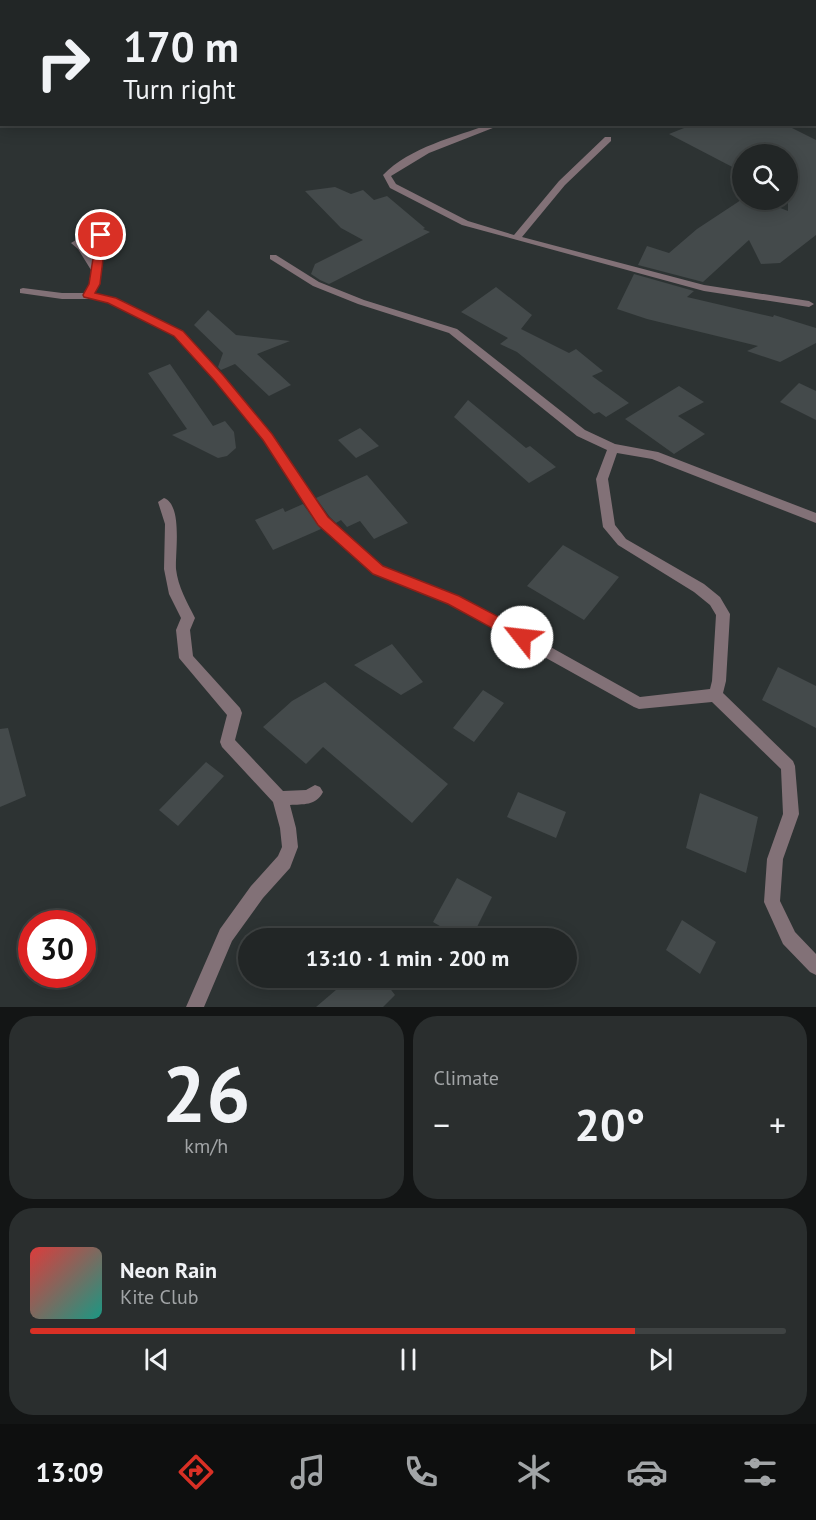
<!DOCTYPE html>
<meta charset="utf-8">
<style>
body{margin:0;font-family:"PT Sans",sans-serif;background:#2a2e2e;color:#f1f3f6;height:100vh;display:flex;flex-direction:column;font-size:22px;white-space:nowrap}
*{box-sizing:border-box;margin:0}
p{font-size:20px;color:#a2a5a7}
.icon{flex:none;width:33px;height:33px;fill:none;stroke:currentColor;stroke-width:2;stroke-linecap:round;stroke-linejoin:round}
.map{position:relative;height:1007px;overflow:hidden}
.side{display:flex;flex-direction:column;gap:9px;padding:9px;background:#131515;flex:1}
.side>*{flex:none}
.top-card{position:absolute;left:0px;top:0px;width:816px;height:126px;box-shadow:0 3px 15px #0003,0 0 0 2px #3f4343;background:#222626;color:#f1f3f6;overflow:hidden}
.tools{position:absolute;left:732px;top:144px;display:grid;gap:12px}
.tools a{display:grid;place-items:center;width:66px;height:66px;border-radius:50%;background:#222626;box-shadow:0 3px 15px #0003,0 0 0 2px #3f4343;font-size:30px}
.speed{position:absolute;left:18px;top:910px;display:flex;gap:12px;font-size:30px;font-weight:700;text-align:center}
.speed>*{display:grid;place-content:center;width:78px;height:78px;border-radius:50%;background:#222626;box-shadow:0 3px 15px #0003,0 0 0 2px #3f4343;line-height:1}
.speed .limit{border:9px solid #d22;background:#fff;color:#111}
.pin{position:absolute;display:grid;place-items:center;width:51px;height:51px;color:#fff;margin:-26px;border:3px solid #fff;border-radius:50%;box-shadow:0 2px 6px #0007}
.me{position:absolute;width:66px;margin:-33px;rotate:299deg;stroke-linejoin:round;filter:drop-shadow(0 0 4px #0008)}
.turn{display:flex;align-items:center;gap:21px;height:126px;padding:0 24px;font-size:27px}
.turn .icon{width:78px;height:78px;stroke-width:2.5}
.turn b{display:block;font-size:42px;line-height:51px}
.big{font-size:45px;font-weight:700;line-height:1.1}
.side .card{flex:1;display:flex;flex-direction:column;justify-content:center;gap:9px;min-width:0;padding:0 21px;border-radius:24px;background:#2a2e2e}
.side .dial{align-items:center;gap:0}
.dial b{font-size:78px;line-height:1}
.song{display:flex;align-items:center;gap:18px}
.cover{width:72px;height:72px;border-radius:9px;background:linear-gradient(135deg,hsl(0 70% 55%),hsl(170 70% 35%))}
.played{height:6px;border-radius:3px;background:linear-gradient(90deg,#d93025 80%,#3f4343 80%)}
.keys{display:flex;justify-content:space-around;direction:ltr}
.heat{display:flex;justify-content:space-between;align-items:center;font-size:33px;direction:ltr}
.side .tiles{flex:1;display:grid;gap:9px;grid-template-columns:1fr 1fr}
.card:last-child{grid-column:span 2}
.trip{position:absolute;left:238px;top:928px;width:339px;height:60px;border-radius:30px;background:#222626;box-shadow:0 3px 15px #0003,0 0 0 2px #3f4343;font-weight:700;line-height:60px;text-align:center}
.tab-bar{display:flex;height:96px;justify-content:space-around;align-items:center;background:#0e0f0f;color:#a2a5a7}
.tab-bar .icon{width:42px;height:42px}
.tab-bar .current{color:#d93025}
.tab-bar b{font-size:27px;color:#f1f3f6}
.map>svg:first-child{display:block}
.building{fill:#444a4b}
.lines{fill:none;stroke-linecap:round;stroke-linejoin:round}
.path{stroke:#646969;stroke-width:2;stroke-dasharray:4 1.5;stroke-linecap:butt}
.street{fill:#827177;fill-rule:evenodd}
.route{fill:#d93025;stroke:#8d1f18;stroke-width:1.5}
</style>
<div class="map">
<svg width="816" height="1007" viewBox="0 0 816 1007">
<rect width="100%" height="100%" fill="#2d3333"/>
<path class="building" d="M694 124H784L816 140V235L780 263 761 264 749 240 703 282 638 265 647 246 669 253 697 229 741 200H760L788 211V154H742V172L669 134Z
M335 187 351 194 363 190 374 200 387 196 425 228 423 229 430 232 337 280 329 284 320 280 311 274 315 264 363 240 341 228 305 191Z
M634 274 694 291 687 297 773 317 774 315 816 328V343L780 362 747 351 758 346 647 319 617 309Z
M496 287 532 315 521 329 569 353 576 349 603 371 592 376 629 403 606 417 599 412 594 414 517 352 500 344 508 338 461 312Z
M208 310 236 335 290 341 257 354 291 385 269 396 235 364 221 370 218 367 223 353 194 325Z
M170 364 213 426 225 421 234 432 236 448 227 456 218 458 172 435 187 429 148 373Z
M799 383 816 391V420L780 402Z
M679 386 704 402 678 416 705 434 674 454 625 419Z
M468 400 526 448 530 446 556 467 529 483 454 417Z
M360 428 379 446 356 458 338 440Z
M367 475 408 523 374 539 360 521 347 527 341 520 336 523 329 516 316 498Z
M303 504 321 529 273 550 255 520 283 508 285 512Z
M563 545 619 577 584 620 527 586Z
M392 644 423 682 401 695 354 665Z
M778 667 816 686V728L762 700Z
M325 682 448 784 412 823 323 747 306 764 263 727 292 701Z
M483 690 504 703 474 742 453 728Z
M8 728 26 796 0 807V729Z
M206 762 224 776 178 826 159 810Z
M518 792 566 812 556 838 507 817Z
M700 793 758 817 746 873 686 848Z
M457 878 492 897 471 939H462L433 922Z
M682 920 716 942 700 974 666 950Z
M350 978H382L395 995 383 1007H316Z"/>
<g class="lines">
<path class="path" d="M65 2 67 0"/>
<path class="street" d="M599 0H608L597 2Z
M613 0H620L622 2H614Z
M798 0 808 2H799Z
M814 3 816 4V8H814Z
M814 58H816V62H814Z
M814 116H816V120H814Z
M490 124H503L429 153 391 176 396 184 468 221 514 235 559 181 605 137H611V141L565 185 522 237 704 285 809 301 814 304 809 307 704 291 462 225 390 188 383 175C410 147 455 137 490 124Z
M101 232 105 235 99 284 94 293 115 298 182 332 223 375 271 434 327 518 383 566 459 596 640 697 710 689 712 681 716 615 710 605 694 592 618 545 603 527 596 479 607 450 577 436 449 333 358 304 313 286 270 259V255H276L319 282 364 300 457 329 585 430 615 444 658 452 816 513V523L652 459 617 453 608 479 615 525 626 539 704 584 720 597 730 614 726 681 723 693 793 761 795 766 799 814 783 859 780 901 795 932 816 954V975L810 972 783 944 764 902 767 859 783 814 781 769 712 702 639 709 634 707 449 604 373 574 319 524 263 440 215 379 174 336 109 302 98 299H62L20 293V289L23 288 62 293H84L89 284 91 270 78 249 71 243 76 240 79 241 93 258 97 235Z
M164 498C183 505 175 553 176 569 178 587 187 602 195 618L190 630 193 656 240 708 242 713 235 740 283 791 306 790 315 785 320 787 323 792C316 806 303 804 290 805L296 828 298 847 290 868 263 898 232 941 204 1007H186L220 929 251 886 278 856 282 847 280 828 273 802 222 747 220 742 227 715 179 658 176 630 181 618 169 594 164 569 165 524 158 502Z"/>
</g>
<path class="route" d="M97 233 106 235 100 284 95 293 116 298 183 331 223 375 272 434 328 517 383 566 459 596 527 632 529 637 527 641 522 643 516 641 448 604 373 574 318 525 263 440 214 380 174 336 108 303 84 297 83 295 89 284Z"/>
</svg>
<div class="tools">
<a><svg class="icon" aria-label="search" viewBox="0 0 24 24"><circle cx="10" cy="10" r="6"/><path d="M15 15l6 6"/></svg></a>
</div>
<div class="speed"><div class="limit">30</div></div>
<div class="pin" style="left:101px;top:235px;background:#d93025"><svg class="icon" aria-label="arrive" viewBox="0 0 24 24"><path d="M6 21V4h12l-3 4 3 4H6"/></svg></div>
<svg class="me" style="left:522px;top:637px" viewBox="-20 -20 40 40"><circle r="19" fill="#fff"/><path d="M0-13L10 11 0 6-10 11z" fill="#d93025"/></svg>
<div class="trip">13:10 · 1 min · 200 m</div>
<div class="top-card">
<div class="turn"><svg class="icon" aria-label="right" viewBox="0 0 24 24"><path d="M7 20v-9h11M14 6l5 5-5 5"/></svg><div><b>170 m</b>Turn right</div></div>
</div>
</div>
<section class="side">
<div class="tiles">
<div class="card dial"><b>26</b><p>km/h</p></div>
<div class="card"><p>Climate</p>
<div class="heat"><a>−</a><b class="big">20°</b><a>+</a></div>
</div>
<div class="card">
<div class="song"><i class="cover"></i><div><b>Neon Rain</b><p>Kite Club</p></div></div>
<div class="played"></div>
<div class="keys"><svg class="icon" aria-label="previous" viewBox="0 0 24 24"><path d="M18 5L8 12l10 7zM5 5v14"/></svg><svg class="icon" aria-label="pause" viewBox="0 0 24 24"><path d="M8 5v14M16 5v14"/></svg><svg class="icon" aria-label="next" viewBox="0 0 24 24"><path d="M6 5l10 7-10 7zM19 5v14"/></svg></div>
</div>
</div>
</section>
<nav class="tab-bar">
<b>13:09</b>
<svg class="icon current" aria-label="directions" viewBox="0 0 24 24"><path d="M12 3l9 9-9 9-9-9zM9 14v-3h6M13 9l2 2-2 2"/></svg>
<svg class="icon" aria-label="music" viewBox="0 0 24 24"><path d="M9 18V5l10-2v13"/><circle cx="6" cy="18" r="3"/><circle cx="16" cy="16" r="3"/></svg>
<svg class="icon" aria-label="phone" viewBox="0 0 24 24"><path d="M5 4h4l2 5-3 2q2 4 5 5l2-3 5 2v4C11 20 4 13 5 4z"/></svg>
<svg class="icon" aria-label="climate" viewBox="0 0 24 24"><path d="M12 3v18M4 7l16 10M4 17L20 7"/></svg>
<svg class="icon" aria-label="car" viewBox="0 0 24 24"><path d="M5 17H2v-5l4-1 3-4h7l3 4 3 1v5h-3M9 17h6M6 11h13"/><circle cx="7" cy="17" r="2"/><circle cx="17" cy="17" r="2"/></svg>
<svg class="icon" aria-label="filters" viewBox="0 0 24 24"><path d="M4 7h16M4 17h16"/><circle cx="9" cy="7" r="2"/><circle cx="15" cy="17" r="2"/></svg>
</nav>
